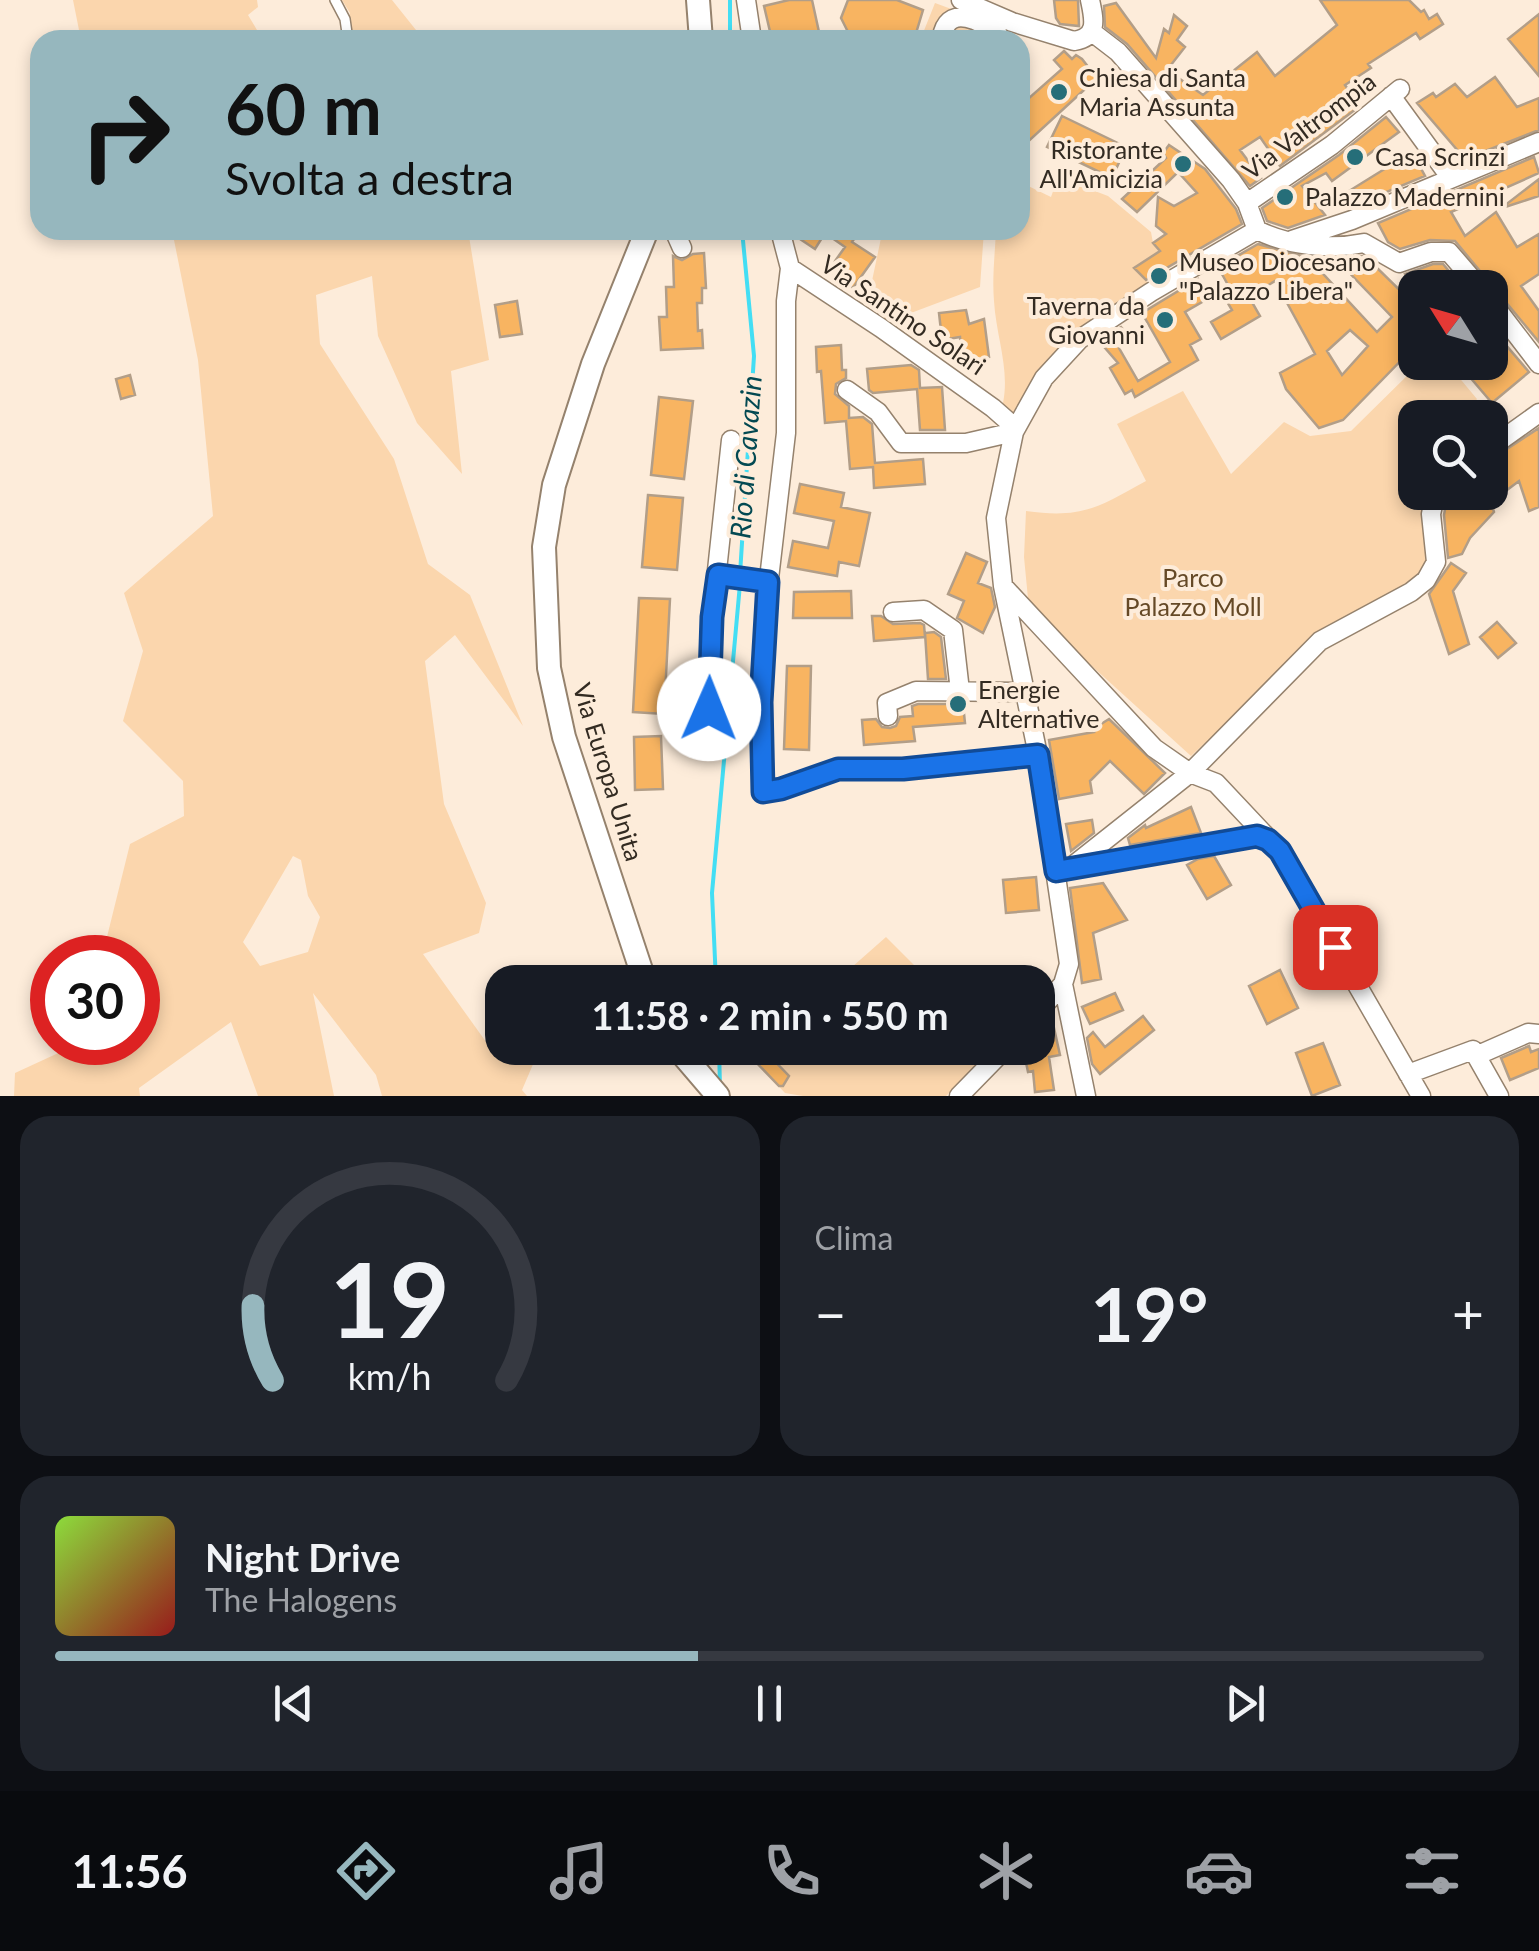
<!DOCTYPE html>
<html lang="it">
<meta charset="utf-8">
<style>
body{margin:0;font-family:Lato,sans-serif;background:#20242c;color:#f1f3f6;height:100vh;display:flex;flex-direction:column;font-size:38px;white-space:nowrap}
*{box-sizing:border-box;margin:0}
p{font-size:32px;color:#9ea1a6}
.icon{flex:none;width:55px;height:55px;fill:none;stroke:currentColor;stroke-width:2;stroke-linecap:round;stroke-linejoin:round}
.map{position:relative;height:1096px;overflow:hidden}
.details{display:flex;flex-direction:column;gap:20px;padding:20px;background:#0d0f14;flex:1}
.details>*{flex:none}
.top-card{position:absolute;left:30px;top:30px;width:1000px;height:210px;border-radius:30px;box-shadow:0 5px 15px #0003;background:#96b7be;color:#111;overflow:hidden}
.needle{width:65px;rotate:307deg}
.fabs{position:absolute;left:1398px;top:270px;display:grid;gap:20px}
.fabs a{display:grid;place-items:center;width:110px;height:110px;border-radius:20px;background:#171b24;box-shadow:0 5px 15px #0003;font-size:50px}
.speed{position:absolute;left:30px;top:935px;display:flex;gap:20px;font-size:50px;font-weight:700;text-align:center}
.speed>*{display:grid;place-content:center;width:130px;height:130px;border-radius:50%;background:#171b24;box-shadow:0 5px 15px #0003;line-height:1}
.speed .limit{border:15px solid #d22;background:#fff;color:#111}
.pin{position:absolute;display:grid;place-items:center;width:85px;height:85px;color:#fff;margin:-42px;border-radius:20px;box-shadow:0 5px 15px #0006}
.me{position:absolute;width:110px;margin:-55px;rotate:1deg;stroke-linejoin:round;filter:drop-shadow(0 0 8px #0008)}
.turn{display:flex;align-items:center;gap:35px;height:210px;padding:0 30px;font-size:45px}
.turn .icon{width:130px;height:130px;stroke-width:2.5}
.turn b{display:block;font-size:70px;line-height:85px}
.big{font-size:75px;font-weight:700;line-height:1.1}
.details .card{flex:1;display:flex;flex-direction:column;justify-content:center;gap:15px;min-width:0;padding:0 35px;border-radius:30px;background:#20242c}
.details .dial{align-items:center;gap:0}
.dial svg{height:260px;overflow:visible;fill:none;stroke:#363941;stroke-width:7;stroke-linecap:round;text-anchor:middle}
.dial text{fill:#f1f3f6;stroke:none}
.song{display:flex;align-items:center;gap:30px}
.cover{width:120px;height:120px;border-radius:15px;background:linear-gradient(135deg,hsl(90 70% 55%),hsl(0 70% 35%))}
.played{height:10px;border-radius:5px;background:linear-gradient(90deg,#96b7be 45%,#363941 45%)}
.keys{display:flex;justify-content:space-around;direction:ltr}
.heat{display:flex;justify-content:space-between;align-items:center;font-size:55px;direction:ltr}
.details .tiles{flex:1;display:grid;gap:20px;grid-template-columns:1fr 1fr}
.card:last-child{grid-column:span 2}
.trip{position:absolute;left:485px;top:965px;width:570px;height:100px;border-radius:30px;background:#171b24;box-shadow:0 5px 15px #0003;font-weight:700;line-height:100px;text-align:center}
.dock{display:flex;height:160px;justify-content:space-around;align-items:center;background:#090b0e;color:#9ea1a6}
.dock .icon{width:70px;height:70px}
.dock .selected{color:#96b7be}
.dock b{font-size:45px;color:#f1f3f6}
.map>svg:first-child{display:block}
.green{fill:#fbd6ad;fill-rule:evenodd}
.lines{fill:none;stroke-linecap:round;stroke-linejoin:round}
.stream{stroke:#43def4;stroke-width:4}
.building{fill:#f8b461;stroke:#b29e88;stroke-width:2.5;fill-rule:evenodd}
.lane-casing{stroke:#95826d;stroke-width:12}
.street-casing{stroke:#95826d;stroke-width:21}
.secondary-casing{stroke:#95826d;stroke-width:26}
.lane{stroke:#fff;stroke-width:9}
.street{stroke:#fff;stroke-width:18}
.secondary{stroke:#fff;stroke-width:22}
.route-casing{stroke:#114b97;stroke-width:25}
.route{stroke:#1a73e8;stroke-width:18}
.poi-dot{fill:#266e79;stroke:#fdecda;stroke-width:4}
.labels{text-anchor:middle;stroke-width:8;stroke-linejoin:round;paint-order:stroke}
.poi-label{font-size:25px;fill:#332b22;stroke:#fdecda;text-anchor:start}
.street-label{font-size:25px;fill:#332b22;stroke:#fdecda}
.park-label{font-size:25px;fill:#654926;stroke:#fdecda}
.water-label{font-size:28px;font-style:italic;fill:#034952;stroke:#fdecda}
</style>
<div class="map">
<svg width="1539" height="1096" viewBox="0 0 1539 1096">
<rect width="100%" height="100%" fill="#fdecda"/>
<path class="green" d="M73 0H257L258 7 248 15 263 40H81Z
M342 0H392L424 40H345L350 13Z
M935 3 1014 32 1016 40H925L923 33Z
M1058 177 1108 196 1151 232 1153 243 1160 251 1134 268 1152 287 1105 315 1019 412 1010 415 1003 403C1010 369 996 336 994 301 992 278 995 253 996 230H1020V182L1051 197Z
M172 230H468L489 360 451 371 462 474 417 423 378 336 372 276 316 295 320 344 394 459 428 564 470 595 523 726 455 635 425 661 444 804 486 903 479 933 423 954 489 1046 502 1020V1048H534V1062L522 1090 527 1096H382L376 1075 313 993 334 1096H258L231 1022 139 1088 140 1096H14L15 1073 80 1043 138 1042V958L102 957 130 844 184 816 183 781 123 721 143 651 124 593 213 516 198 360ZM293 856 301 860 308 896 320 917 308 952 260 966 243 942Z
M880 230H984L980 287 887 322 868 300 881 238Z
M1420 363H1447L1477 399 1464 417 1415 418V492L1429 493V559L1416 582 1250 701 1191 756 1029 609 1024 557 1026 511C1082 519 1099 507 1146 481L1117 424 1183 391 1231 474 1284 422 1310 436 1351 431Z
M886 937 931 982H835Z
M762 1048H972L984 1060 946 1096H803L785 1093 752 1058Z"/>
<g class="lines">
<path class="stream" d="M730 0V40
M740 574 754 356 742 230
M716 982 712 893 740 584
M719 1048 720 1087"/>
</g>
<path class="building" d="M789 0H812L819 32 772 40 764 6Z
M848 0H897L923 10 917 30 921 40H875L849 34 841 18Z
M1054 0H1078L1079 26 1060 24 1056 18Z
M1320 0H1409L1421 12 1424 10 1429 19 1437 14 1443 24 1420 39 1416 33 1368 64 1371 68 1345 85 1360 106 1280 166 1260 137 1240 150 1261 178 1250 186 1127 44 1105 27 1104 6 1116 3 1156 58 1164 29 1169 33 1174 15 1187 26 1177 40 1185 47 1167 70 1203 95 1257 52 1275 76 1337 25Z
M1539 14V76L1508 39Z
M1064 51 1072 59 1076 55 1082 59 1097 78 1020 149V106L1062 69 1054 60Z
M1495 77 1517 107 1539 98V130L1465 159 1417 103 1433 93 1436 97 1455 84 1467 97Z
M1062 116 1126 147 1112 178 1047 147Z
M1386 117 1399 132 1332 181 1326 173 1302 186 1325 215 1288 228 1267 221 1262 208 1339 155Z
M1169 145 1205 169 1236 209 1242 224 1146 280 1134 268 1160 251 1153 243 1166 234 1156 226 1158 197 1174 206 1197 193 1178 172 1137 212 1122 199 1166 158 1163 153Z
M1412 152 1425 176 1358 204 1349 191Z
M1534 157 1539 173 1451 212 1465 236 1496 212 1517 247 1539 234V274L1521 286 1539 311V342L1455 241 1430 240 1400 249 1388 242 1378 223Z
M1539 179V196L1505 207 1504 206Z
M793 230H860L852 242 875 257 853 288 828 271 845 247 825 233 815 249 794 235Z
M1258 244 1305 257 1313 263 1377 332 1392 317 1336 259 1362 256 1370 261 1415 305V346L1343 420 1319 428 1286 389 1280 373 1315 354 1275 281 1249 297 1260 316 1221 339 1211 322 1232 310 1220 290 1228 285 1218 267ZM1350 330 1368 346 1342 375 1327 351Z
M704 253 706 288H702V303H697L698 331 702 330 703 348 661 350 659 317H667L666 287H674L673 256 682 260 693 254Z
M1433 264H1443L1463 288H1442L1434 278 1427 288H1412L1405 274Z
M1198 279 1209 298 1185 312 1201 339 1190 345 1198 360 1135 397 1132 390 1125 394 1110 368 1118 363 1099 341 1121 327 1131 338 1119 348 1138 381 1170 362 1142 313Z
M517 301 522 334 500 337 495 305Z
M966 310 969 324 984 319 989 357 962 363 960 337 942 340 939 313Z
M1490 321 1502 336 1500 338 1529 372 1492 403 1457 362H1490Z
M841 345 842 370H846V378L836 384 835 394 849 406V418L863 417 872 424 875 463 923 459 925 484 874 488 873 467 850 469 846 421 825 423 821 371 817 372 816 347Z
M911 365 919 370 920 388 942 387 945 430H920L917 389 873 393 869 390 867 369Z
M130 375 135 395 121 399 116 379Z
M659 397 693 401 684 479 651 475Z
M1539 428V507L1529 511 1519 481 1491 502 1494 512 1470 538 1462 554 1448 558 1444 515 1448 492H1490V460Z
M800 484 844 493 841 507 870 513 859 566 839 562 837 576 788 567 793 541 828 548 834 521 794 513Z
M648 495 683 498 677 570 642 567Z
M966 553 987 562 978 583 991 588 995 607 983 633 957 618 964 601 948 594Z
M1451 563 1466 573 1453 591 1469 644 1449 654 1429 594Z
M851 591 852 618H793L794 592Z
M639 598 670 599 664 714 633 712Z
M872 616H881L893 624 920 623 924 625 925 637 874 641Z
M1497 622 1516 643 1498 658 1480 637Z
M934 632 941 637 946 679H928L925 633Z
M787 666H811L809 750 784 749Z
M918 704H963L965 723 913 727 915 741 864 745 862 720 876 719 882 727 890 728 896 726 900 717 913 716 912 706Z
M1109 719 1165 773 1144 794 1110 761 1090 781 1092 793 1059 799 1049 740 1094 732 1093 729Z
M661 736 663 789 635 790 634 737Z
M1191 807 1201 833 1130 845 1128 838 1145 825 1146 828Z
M1092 820 1094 833 1071 851 1066 824Z
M1214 856 1231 885 1207 899 1187 865 1198 859Z
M1036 877 1039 910 1006 913 1003 880Z
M1103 883 1127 920 1093 933 1101 979 1082 983 1070 888Z
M1280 970 1298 1008 1267 1024 1249 986Z
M1115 993 1123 1010 1090 1024 1082 1007Z
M1143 1016 1154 1030 1100 1074 1092 1064 1087 1038 1093 1032 1105 1047Z
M1054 1028 1060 1055 1049 1057 1054 1090 1035 1092 1033 1071 1028 1072 1023 1048H1038V1031Z
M1323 1043 1340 1085 1312 1096 1296 1053Z
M1529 1046 1531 1052 1539 1049V1068L1510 1080 1501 1058Z
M762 1048 789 1076 783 1086H779L752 1058Z"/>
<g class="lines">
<g class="lane-casing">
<path id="lane" d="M335 0 345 19 348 40"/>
</g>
<g class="street-casing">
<path id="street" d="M746 0 752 40
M961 0 1012 22 1074 41C1099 37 1094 19 1090 0
M1092 32 1118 52 1231 180 1247 203 1257 230
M947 40 943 32C951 5 981 21 998 34
M1391 96 1450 177
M1247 203 1332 145 1400 89
M674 230 682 248
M780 230 790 268 786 301V433L765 613 761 702 763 792 781 789 838 769H903L1038 755
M1257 230C1289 246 1330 250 1364 243L1399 263 1431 252H1449L1480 288
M1292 240 1352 220 1539 142
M790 268 881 328 993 408 1010 423 1014 432
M1490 300 1539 364
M847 390 878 412 901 443H966L1014 432
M1490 448 1539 413
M718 575 769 583
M1003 586 1154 748 1190 773 1216 783 1280 851 1421 1096
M893 612 924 610 953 630 960 691
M888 716 887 703 916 691 1026 692
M709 743 712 617 731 440
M1070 868 1190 773 1320 641 1411 592 1426 580 1436 562 1431 514 1436 492
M1072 868 1257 836 1268 840
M1063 984 1086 1096
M1038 1012 1063 984 1069 964 1038 755 1003 586 996 518 1014 432 1044 378 1080 339 1151 292 1257 230
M1478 1055 1528 1033 1539 1034
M1408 1074 1473 1050 1499 1096
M959 1096 1006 1048"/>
</g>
<g class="secondary-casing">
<path id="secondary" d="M698 0 701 40
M645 982 564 737 549 668 544 547 554 485 593 364 647 230
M677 1048 718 1096"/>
</g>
<use href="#lane" class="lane"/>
<use href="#street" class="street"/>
<use href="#secondary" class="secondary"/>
</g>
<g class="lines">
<g class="route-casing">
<path id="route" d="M709 709 712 617 718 575 768 582 761 702 763 792 781 789 838 769H903L1038 755 1056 871 1257 836 1268 840 1280 851 1335 947"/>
</g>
<use href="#route" class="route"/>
</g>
<g class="poi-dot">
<circle cx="1059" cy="92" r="10"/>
<circle cx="1355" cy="157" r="10"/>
<circle cx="1183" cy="164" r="10"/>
<circle cx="1285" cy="197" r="10"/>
<circle cx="1159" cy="276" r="10"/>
<circle cx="1165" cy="320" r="10"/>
<circle cx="958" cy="704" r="10"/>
</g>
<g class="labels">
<g class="poi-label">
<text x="1079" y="87">Chiesa di Santa<tspan x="1079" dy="29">Maria Assunta</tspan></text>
<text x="1163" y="159" text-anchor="end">Ristorante<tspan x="1163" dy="29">All'Amicizia</tspan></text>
<text x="1375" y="166">Casa Scrinzi</text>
<text x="1305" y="206">Palazzo Madernini</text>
<text x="1179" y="271">Museo Diocesano<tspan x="1179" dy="29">"Palazzo Libera"</tspan></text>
<text x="1145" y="315" text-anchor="end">Taverna da<tspan x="1145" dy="29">Giovanni</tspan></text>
<text x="978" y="699">Energie<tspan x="978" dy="29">Alternative</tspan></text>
</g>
<g class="street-label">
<text transform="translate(1309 126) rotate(-37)" y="9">Via Valtrompia</text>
<text transform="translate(903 315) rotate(34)" y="9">Via Santino Solari</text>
<text transform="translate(608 772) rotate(73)" y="9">Via Europa Unita</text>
</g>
<g class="park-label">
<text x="1193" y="587">Parco<tspan x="1193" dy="29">Palazzo Moll</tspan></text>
</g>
<g class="water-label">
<text transform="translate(746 457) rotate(-86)" y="10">Rio di Cavazin</text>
</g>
</g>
</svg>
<div class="fabs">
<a><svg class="needle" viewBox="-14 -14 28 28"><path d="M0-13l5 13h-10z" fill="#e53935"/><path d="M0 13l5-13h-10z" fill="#9ea1a6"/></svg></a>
<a><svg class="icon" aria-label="search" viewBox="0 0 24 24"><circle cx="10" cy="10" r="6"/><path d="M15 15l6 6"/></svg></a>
</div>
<div class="speed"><div class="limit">30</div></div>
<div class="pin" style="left:1335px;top:947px;background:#d93025"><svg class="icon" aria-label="arrive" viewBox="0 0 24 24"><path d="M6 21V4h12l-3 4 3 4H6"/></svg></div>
<svg class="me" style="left:709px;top:709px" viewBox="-20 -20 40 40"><circle r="19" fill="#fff"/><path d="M0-13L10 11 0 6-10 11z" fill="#1a73e8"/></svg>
<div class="trip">11:58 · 2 min · 550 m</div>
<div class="top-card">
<div class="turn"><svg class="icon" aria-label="right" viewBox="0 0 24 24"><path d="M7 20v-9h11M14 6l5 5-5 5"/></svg><div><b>60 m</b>Svolta a destra</div></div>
</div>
</div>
<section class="details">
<div class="tiles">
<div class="card dial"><svg viewBox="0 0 100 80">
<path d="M14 69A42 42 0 1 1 86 69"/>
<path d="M14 69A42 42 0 0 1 8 46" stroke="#96b7be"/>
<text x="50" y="56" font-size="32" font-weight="700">19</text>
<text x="50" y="72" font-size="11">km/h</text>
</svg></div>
<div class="card"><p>Clima</p>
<div class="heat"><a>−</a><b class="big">19°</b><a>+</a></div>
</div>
<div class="card">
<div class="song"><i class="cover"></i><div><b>Night Drive</b><p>The Halogens</p></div></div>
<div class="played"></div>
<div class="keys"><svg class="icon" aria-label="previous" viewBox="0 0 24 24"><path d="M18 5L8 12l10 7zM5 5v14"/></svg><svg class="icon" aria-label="pause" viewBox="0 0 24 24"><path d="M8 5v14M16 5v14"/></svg><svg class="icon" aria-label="next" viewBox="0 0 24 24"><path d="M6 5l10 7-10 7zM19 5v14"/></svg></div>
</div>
</div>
</section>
<nav class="dock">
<b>11:56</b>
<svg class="icon selected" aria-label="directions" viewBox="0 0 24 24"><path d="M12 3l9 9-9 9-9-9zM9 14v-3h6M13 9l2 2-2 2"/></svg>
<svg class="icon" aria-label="music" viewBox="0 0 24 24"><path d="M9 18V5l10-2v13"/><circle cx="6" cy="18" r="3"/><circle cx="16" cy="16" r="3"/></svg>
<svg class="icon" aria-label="phone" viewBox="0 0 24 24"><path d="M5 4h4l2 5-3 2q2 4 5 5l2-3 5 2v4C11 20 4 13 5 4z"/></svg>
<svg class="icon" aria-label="climate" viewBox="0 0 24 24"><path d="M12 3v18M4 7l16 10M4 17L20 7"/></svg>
<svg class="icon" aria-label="car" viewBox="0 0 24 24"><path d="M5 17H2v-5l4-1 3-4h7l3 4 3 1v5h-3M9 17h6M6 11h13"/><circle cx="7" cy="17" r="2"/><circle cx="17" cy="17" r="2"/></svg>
<svg class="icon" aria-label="filters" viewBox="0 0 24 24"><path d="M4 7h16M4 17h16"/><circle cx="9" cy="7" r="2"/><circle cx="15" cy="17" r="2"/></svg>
</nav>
